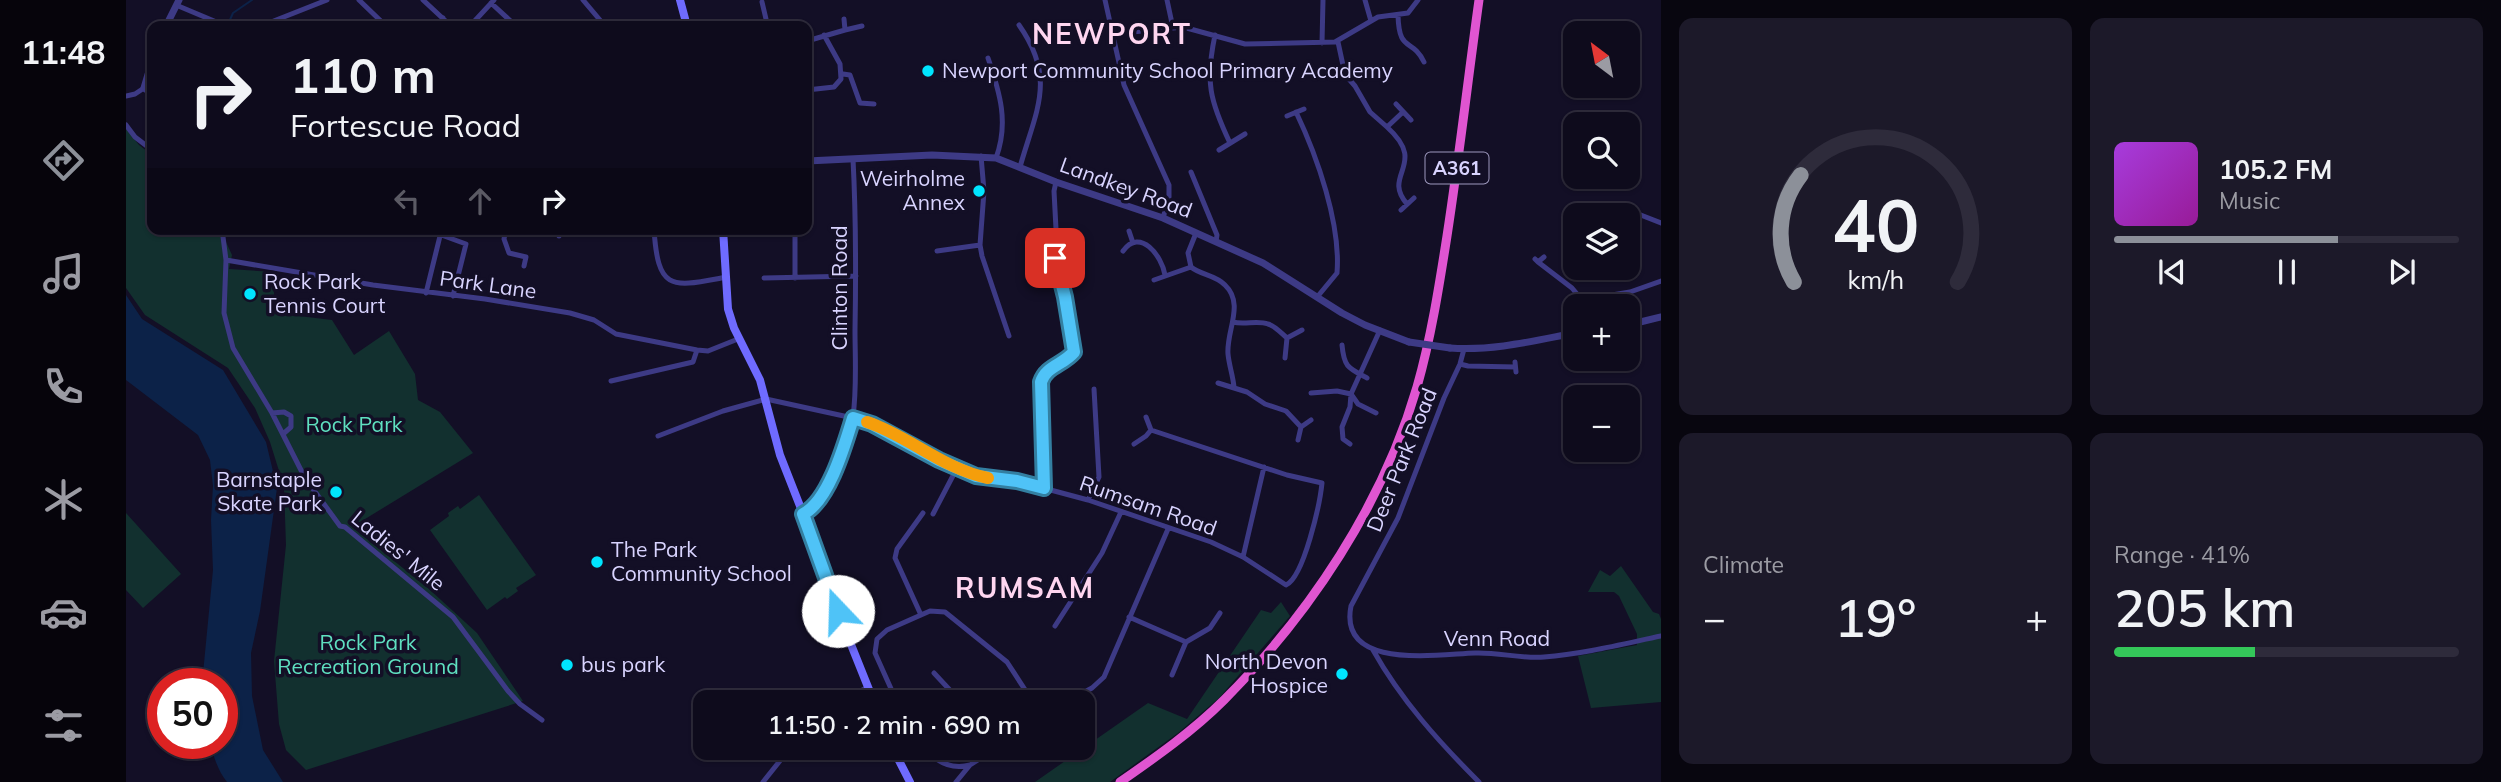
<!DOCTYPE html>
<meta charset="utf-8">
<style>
body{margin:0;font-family:Mulish,sans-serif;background:#1c1929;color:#f1f3f6;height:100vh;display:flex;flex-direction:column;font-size:26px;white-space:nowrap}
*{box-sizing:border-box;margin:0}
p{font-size:23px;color:#9b9ba3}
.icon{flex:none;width:38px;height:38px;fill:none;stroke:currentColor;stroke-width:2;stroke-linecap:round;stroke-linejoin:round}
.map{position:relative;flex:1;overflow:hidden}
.sheet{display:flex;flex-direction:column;gap:18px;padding:18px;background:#08060f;width:840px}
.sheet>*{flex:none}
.hud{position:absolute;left:21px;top:21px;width:665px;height:214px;border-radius:14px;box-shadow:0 2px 5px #0004,0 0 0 2px #2e2b3b;background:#0e0b1c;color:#f1f3f6;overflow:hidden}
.needle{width:46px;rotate:328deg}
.tools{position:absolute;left:1437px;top:21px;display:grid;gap:14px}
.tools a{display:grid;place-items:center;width:77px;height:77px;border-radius:14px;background:#0e0b1c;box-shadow:0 2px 5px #0004,0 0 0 2px #2e2b3b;font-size:35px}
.speed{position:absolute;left:21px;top:668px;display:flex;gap:14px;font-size:35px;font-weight:700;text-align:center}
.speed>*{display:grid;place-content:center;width:91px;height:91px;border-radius:50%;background:#0e0b1c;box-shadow:0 2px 5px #0004,0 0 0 2px #2e2b3b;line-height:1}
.speed .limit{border:10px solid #d22;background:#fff;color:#111}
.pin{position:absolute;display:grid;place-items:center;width:60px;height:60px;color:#fff;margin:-30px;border-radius:14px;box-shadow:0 4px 10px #0006}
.me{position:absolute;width:77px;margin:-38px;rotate:339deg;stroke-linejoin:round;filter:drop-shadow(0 0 5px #0008)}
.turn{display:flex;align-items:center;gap:24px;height:147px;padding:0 28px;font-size:32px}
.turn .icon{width:91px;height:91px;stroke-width:2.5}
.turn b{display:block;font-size:49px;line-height:60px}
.lanes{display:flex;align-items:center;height:66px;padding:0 28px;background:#0003;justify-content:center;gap:35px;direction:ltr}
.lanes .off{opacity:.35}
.big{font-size:52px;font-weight:600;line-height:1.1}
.sheet .widget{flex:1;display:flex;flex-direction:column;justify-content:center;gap:10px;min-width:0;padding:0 24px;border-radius:14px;background:#1c1929}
.sheet .dial{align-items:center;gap:0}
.dial svg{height:182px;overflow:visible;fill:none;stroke:#2e2b3b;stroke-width:7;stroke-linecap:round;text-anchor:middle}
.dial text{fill:#f1f3f6;stroke:none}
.song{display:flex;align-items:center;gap:21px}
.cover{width:84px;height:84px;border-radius:10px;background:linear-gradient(135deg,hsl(280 70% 55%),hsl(300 70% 35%))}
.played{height:7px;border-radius:4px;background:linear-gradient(90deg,#8c9099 65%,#2e2b3b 65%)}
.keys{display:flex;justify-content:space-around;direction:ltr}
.heat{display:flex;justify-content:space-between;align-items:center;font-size:38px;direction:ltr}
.charge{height:10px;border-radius:5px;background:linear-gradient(90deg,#34c759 41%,#2e2b3b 0)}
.sheet .tiles{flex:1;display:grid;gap:18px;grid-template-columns:repeat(2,1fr)}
.trip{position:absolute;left:567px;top:690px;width:402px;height:70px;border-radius:14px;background:#0e0b1c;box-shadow:0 2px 5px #0004,0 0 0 2px #2e2b3b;font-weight:600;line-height:70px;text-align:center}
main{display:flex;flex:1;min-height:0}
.dock{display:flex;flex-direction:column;width:126px;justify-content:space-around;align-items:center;background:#06040b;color:#9b9ba3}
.dock .icon{width:49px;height:49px}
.dock .active{color:#8c9099}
.dock b{font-size:32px;color:#f1f3f6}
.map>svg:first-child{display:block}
.green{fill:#12302f}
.water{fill:#0c2248}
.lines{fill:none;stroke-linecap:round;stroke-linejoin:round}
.stream{stroke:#0c2248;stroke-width:2}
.minor{stroke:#3d3a85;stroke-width:5}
.tertiary{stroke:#3d3a85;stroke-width:7}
.secondary{stroke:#6f6bff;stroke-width:8}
.trunk{stroke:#e055d1;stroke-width:9}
.tertiary-bridge{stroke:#3d3a85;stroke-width:7}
.route-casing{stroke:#337fa1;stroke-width:18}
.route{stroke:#4fc3f7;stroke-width:12}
.slow{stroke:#f59e0b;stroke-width:12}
.poi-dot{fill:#00e5ff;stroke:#130f26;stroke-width:2.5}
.labels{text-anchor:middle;stroke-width:7;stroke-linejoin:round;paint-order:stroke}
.shield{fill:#130f26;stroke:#9e99be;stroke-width:2}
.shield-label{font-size:19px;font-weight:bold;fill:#d9d4ff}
.poi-label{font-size:21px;fill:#d9d4ff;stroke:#130f26;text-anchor:start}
.street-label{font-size:21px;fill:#d9d4ff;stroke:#130f26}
.park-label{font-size:21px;fill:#5fe0c0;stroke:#130f26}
.district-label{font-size:28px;font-weight:bold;letter-spacing:2px;fill:#ffd6f0;stroke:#130f26}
</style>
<main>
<nav class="dock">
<b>11:48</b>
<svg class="icon active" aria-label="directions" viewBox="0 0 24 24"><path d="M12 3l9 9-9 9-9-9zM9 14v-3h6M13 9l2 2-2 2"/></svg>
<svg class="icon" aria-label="music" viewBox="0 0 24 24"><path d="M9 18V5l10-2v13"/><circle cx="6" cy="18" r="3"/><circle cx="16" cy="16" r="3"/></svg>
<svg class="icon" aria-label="phone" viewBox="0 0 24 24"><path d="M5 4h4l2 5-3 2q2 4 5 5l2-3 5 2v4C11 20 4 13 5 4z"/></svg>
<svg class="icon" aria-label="climate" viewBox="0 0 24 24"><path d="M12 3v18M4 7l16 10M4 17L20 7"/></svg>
<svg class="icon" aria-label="car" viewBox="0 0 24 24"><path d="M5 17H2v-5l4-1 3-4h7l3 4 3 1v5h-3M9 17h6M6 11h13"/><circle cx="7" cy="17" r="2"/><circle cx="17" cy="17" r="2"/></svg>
<svg class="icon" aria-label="filters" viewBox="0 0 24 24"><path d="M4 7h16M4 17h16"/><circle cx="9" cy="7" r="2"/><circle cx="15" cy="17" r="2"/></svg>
</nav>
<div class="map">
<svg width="1535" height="782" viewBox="0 0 1535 782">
<rect width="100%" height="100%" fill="#130f26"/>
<path class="green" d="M0 129 13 145 26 155V229H94L106 255 103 269 148 272V313L206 320 228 355 263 331 289 374 292 400 314 412 347 453 226 527 303 589 351 633 397 701 180 770 160 750 153 724 148 661 160 545 158 487 144 442 129 408 102 368 19 315 0 288Z
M353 495 410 575 390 588 392 591 381 599 379 597 361 610 304 530 323 516 322 513 332 506 334 509Z
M0 513 55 574 17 608 0 590Z
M1495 566 1527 612 1533 614 1535 619V702L1465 708 1452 656 1511 645V634L1493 596 1488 592H1462L1474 570 1484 576Z
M1155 602 1164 616 1093 698 1052 733 984 782H909L1022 703 1061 719 1135 610 1145 613Z"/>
<path class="water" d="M0 295 16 319 97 370 140 442 151 488 134 611 125 653 126 696 137 750 157 782H101C92 771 88 757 84 744H96V684H76L87 570 85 520 87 486 84 460 72 435 0 380Z"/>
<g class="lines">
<path class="stream" d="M103 22 107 13 126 0"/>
<path class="minor" d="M233 0 260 26
M297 0 325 26
M457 0 479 26
M979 0 998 85 1043 185V197L1037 218
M1041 0 1047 28
M1239 0 1245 21
M636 2 640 19 638 26
M365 3 390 26
M50 5 100 26
M1272 15C1273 54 1286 37 1298 62
M893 25C931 79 910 110 894 167
M135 26 201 0
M308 26 317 18
M344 26 368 0
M421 26 425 22
M611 26H617
M719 30 736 26
M986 34 1057 27 1119 44 1209 42 1252 17 1282 13 1292 0
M1089 35C1079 82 1084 101 1104 143
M681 41 719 30 718 19
M1212 42 1218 70 1222 78 1229 86 1244 112 1261 127
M1196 43 1197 0
M862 58C874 93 883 123 870 158
M717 74 724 75 734 103 748 104
M681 90 708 87 715 79 714 64 698 35
M0 96 9 94 18 88
M1270 104 1285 120
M1170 112C1191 156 1215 224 1211 273L1192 296
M1277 112 1261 127C1303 165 1255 174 1281 204
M1161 116 1178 109
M0 125 9 137 26 150
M1093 150 1119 134
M855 156 858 191 854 245 856 256 883 336
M1065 172 1091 235 1090 242
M1275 210 1288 198
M1494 215 1507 212 1535 223
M96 229 100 260 98 313 107 348 146 413 179 478 214 526 219 527 327 617 382 691 394 704 416 720
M299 229 340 244 327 296
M380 229 378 239 383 253 400 257 398 266
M528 229C532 293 546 287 601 277
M1003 231 1007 243
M1070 233 1062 253 1065 267C1075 275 1090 275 1099 285 1119 304 1100 331 1102 354 1103 365 1107 376 1108 387
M433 236V229
M1441 239 1449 235
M811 251 854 245
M997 251C1014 227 1036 256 1039 275
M1409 259 1412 262 1418 257
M100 260 247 285 359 299 444 313 468 320 490 334 571 350 582 351 612 339
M1412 262 1446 288 1456 300 1504 292 1535 281
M638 278 730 276
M669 278V229
M1028 280 1065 267
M300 293 314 236
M1440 307 1451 294
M1107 322C1118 325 1132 320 1142 324 1149 326 1155 333 1161 338L1159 358
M1502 333 1506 329V325
M1161 338 1176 330
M1216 345C1218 367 1222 368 1241 378
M1338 349 1334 364 1318 398 1272 518 1225 606C1212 671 1312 654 1349 653 1372 652 1395 659 1418 657 1457 654 1497 644 1535 636
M1389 362 1390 372
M1334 364 1342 366 1389 367
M485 381 567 362 571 350
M1092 383 1121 392 1139 404 1160 411 1175 427 1172 440
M1185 393 1211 391 1225 394 1232 404 1250 413
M146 413 158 412 165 416V427L157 434
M1020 417 1025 430
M1175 427 1185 420
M532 436 597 411 640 399 727 418 746 424 850 476 891 481 962 500 1085 542 1117 557 1160 585C1178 577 1194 503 1196 483L1161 475 1025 430 1020 436 1008 444
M1224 444 1217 439 1216 427 1224 407 1225 394 1254 330
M918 488 915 382C919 366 937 365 948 353L939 297 929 258 930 229 928 191 930 182
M962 500 973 477 968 389
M677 514C699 504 724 440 727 416 731 388 729 358 729 330 730 273 730 216 727 159
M807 514 831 468
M1117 557 1138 467
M795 615 769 558 771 549 797 513
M1003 617 1060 642 1046 675
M929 626 976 553 995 512
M1060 642 1084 628 1094 613
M1247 650C1275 700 1313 742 1353 782
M808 673 835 702
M715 702 742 687
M771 702 749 653 751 639 761 630 804 611 819 612 881 662 907 702
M940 702 966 688 978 677 1042 529
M798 747C810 762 825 770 844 765
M637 782 665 747
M830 782 844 765 872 747"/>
<path class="tertiary" d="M40 26 53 0
M26 61 18 88 26 93
M681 161 806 155 870 158 930 182 1037 218 1137 263 1216 313 1239 325 1283 342
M1502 325 1535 317
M1324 348C1367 351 1407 341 1449 333"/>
<path class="secondary" d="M554 0 561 26
M597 229 602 309 608 328 634 380 654 455 694 557 700 582 748 702
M766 747 784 782"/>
<path class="trunk" d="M994 782C1030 757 1067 731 1098 700 1184 614 1257 504 1291 387 1305 338 1313 287 1321 236 1333 158 1342 79 1353 0"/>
<path class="tertiary-bridge" d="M1283 342 1324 348"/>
</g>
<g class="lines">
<g class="route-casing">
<path id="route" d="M712 611 677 514C703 501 719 444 727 418L746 424 813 460 850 476 891 481 918 488 915 382C920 366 937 365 948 352L939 297 929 258"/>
</g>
<use href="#route" class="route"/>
<path class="slow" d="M741 422C783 436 817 469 862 478"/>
</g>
<g class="poi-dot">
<circle cx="802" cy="71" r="7"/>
<circle cx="853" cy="191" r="7"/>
<circle cx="124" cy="294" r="7"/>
<circle cx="210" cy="492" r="7"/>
<circle cx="471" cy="562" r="7"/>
<circle cx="441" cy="665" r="7"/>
<circle cx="1216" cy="674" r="7"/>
</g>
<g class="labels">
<rect class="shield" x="1299.5" y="152.5" width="63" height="31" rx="5"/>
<g class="shield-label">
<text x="1331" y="175">A361</text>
</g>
<g class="poi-label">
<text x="816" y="78">Newport Community School Primary Academy</text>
<text x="839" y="186" text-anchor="end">Weirholme<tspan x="839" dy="24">Annex</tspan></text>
<text x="138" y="289">Rock Park<tspan x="138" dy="24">Tennis Court</tspan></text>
<text x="196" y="487" text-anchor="end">Barnstaple<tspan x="196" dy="24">Skate Park</tspan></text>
<text x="485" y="557">The Park<tspan x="485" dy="24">Community School</tspan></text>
<text x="1202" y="669" text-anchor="end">North Devon<tspan x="1202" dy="24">Hospice</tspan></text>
<text x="455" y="672">bus park</text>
</g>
<g class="street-label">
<text transform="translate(1000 188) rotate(20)" y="7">Landkey Road</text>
<text transform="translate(362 285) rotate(8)" y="7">Park Lane</text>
<text transform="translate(714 288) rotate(-90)" y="7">Clinton Road</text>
<text transform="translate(1276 460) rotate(-68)" y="7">Deer Park Road</text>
<text transform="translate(1022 506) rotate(19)" y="7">Rumsam Road</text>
<text transform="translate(272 551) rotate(39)" y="7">Ladies' Mile</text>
<text x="1371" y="646">Venn Road</text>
</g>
<g class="park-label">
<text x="228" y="432">Rock Park</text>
<text x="242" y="650">Rock Park<tspan x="242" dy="24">Recreation Ground</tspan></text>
</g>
<g class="district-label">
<text x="986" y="44">NEWPORT</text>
<text x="899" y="598">RUMSAM</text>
</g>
</g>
</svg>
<div class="tools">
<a><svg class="needle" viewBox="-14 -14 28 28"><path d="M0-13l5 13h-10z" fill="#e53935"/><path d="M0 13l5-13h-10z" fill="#9b9ba3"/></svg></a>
<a><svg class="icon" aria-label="search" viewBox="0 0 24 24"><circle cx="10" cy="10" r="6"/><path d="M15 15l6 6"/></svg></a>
<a><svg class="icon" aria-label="layers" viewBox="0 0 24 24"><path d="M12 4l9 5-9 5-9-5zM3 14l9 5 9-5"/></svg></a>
<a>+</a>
<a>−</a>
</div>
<div class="speed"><div class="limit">50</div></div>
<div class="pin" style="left:929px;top:258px;background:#d93025"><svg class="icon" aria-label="arrive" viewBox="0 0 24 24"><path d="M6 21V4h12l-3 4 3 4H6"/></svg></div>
<svg class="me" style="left:712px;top:611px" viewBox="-20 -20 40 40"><circle r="19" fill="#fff"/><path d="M0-13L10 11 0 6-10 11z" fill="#4fc3f7"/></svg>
<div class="trip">11:50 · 2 min · 690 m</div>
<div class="hud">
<div class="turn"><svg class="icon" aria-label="right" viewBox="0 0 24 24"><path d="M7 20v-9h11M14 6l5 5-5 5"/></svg><div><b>110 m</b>Fortescue Road</div></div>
<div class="lanes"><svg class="icon off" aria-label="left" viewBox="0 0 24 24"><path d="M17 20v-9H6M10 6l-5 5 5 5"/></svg><svg class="icon off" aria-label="ahead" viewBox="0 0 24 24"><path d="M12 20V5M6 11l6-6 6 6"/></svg><svg class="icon" aria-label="right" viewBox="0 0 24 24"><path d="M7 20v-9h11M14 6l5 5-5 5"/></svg></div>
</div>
</div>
<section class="sheet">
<div class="tiles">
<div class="widget dial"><svg viewBox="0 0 100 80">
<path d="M14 69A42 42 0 1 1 86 69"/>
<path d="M14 69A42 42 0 0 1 17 22" stroke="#8c9099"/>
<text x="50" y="56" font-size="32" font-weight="700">40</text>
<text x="50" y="72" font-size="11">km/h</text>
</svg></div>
<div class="widget">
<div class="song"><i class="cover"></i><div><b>105.2 FM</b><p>Music</p></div></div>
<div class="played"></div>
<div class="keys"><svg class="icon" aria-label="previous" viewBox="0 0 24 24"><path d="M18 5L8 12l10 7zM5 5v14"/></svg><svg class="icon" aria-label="pause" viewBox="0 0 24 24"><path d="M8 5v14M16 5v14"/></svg><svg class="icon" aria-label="next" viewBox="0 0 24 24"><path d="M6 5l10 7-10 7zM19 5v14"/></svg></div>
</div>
<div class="widget"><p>Climate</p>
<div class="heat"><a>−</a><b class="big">19°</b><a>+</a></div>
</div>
<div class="widget"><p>Range · 41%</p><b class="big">205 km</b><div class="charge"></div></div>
</div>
</section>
</main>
